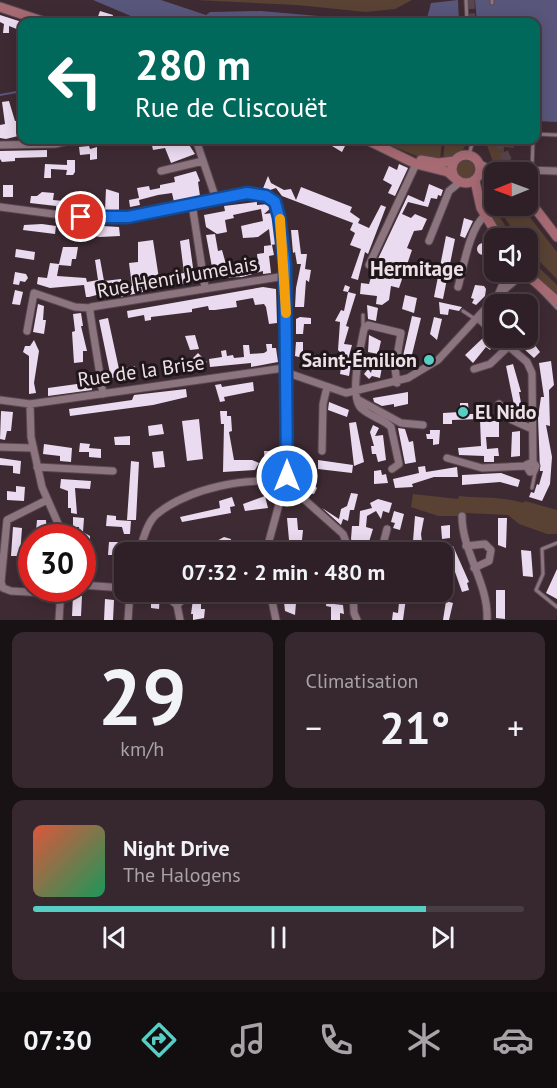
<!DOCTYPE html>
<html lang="fr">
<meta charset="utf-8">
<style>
body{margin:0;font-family:"PT Sans",sans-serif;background:#36282e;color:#f1f3f6;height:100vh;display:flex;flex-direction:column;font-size:22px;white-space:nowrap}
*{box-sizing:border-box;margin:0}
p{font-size:20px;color:#a7a3a7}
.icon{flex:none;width:33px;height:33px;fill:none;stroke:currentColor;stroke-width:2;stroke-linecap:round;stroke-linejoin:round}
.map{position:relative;height:620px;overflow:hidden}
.details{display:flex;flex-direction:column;gap:12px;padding:12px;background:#191215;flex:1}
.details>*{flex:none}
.banner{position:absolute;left:18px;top:18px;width:522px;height:126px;border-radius:12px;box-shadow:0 3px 15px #0003,0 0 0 2px #493e43;background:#00695c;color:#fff;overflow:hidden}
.needle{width:39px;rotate:269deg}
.tools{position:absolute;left:484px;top:162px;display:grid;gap:12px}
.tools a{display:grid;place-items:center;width:54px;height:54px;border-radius:12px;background:#2e2026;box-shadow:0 3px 15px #0003,0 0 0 2px #493e43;font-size:30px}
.speed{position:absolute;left:18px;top:524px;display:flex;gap:12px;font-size:30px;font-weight:700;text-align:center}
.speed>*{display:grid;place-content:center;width:78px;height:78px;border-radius:50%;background:#2e2026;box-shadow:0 3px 15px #0003,0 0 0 2px #493e43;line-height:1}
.speed .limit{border:9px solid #d22;background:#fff;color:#111}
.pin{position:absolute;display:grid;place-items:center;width:51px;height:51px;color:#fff;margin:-26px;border:3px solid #fff;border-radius:50%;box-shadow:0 2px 6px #0007}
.me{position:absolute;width:66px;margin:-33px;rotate:0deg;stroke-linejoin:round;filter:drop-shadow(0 0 4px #0008)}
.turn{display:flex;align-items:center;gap:21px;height:126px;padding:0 18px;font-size:27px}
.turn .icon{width:78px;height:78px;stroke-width:2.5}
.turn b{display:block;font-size:42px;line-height:51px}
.big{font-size:45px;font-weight:700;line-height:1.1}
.details .card{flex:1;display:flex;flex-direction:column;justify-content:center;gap:9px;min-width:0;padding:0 21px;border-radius:12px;background:#36282e}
.details .dial{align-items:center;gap:0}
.dial b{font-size:78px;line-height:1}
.song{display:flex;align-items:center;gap:18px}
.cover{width:72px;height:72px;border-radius:9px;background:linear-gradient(135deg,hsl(10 70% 55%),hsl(150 70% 35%))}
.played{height:6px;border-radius:3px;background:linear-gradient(90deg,#56cec4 80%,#493e43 80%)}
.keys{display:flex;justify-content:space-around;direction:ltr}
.heat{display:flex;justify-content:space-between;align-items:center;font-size:33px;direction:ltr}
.details .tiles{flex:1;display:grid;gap:12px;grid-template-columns:1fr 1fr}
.card:last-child{grid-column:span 2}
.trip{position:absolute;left:114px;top:542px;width:339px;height:60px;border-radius:12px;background:#2e2026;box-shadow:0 3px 15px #0003,0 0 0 2px #493e43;font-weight:700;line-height:60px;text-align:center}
.tabs{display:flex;height:96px;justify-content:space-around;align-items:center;background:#120d0f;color:#a7a3a7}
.tabs .icon{width:42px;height:42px}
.tabs .selected{color:#56cec4}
.tabs b{font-size:27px;color:#f1f3f6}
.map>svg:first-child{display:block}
.green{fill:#594233}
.water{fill:#58577b}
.pier{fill:#3e2a33}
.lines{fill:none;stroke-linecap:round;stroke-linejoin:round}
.stream{stroke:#58577b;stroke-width:2}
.building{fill:#ebdbf0}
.secondary-tunnel{stroke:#58454e;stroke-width:9;stroke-dasharray:9 4.5;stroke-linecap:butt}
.lane-casing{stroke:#594850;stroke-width:5}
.street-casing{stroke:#594850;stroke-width:9}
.secondary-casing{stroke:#594850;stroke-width:11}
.lane{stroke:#8d7580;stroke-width:3}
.street{stroke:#8d7580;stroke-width:7}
.secondary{stroke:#a66a73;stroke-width:9}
.route-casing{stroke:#114b97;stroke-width:15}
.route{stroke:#1a73e8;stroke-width:10}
.slow{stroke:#f59e0b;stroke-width:10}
.poi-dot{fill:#56cec4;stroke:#1f161a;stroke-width:2}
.labels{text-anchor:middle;stroke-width:6;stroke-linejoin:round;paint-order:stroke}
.street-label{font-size:20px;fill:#eee0e6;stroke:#1f161a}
.poi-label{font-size:20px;font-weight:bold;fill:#eee0e6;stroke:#1f161a;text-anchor:end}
.neighbourhood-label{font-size:21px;font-weight:bold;fill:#eee0e6;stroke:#1f161a}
</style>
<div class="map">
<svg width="557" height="620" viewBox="0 0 557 620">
<rect width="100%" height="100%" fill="#3e2a33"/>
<path class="green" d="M195 0H412L395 9 366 12 297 5Z
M378 140H442L440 161 426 160Z
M445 140H469L462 151 443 161Z
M485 140H511L514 148 504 147V158H511L510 164 493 162Z
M457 169a9 9 0 1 1 18 0a9 9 0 1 1-18 0Z
M485 194 513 238H503L479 196Z
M497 206H521L557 252V279L528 250V238H518Z
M528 257 557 285V296L528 270Z
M413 494 458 499 459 496C478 498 509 497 523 503L525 501 557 510V534H547L519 524 508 515 466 513 465 516H438L411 507Z"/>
<path class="water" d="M93 0H161L206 15 210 12 261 11 353 19H384L389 22H145Z
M458 0 459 22H426L431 3Z
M475 0H557V131L536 130V22H477Z"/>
<path class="pier" d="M536 121 557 122V134L536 133Z"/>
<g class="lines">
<path class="stream" d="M0 95 22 91"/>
</g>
<path class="building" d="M100 11 113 15 111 22 97 19Z
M0 15 22 22V31L9 26V33H3L4 24 0 22Z
M9 101 15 121 22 120V135L6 139 0 138V125L5 124 2 102Z
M156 140H186L195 154 171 163 165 148 153 150 151 141Z
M322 140H337L346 144 342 152Z
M89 146 90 149 97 147V159L90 160V154L80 155 79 147Z
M47 150V157L15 158V161L2 162 0 159V151Z
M67 160H75V172L73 175H66L67 170 51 169V178H44L45 164 67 165Z
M399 164 408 168 395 196 388 193 392 185 383 180 389 166 397 170Z
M196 171 200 181 198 182 200 196 174 202 172 193 158 195 139 200 140 205 130 207 129 200 139 198 137 188 149 186 150 190 160 188V185L175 182 174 177Z
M268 176 271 183 284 190 291 189 296 200 301 187 352 207 350 212 360 219 358 223 369 228 381 205 386 207 368 254 365 252 358 280 351 278 361 249 350 245 355 233 350 230 353 223 282 196 276 188 270 190V193L262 191Z
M429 184 443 190 441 196 438 195 437 199 431 198 428 207 408 202 402 214 411 218 415 214 427 219 422 230 414 231 407 248 412 250 399 288 391 286 389 300 382 305 376 304 377 296 360 294 361 283 369 284 372 274H377L380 262 377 261 408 195 424 202Z
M3 185H13V197H3Z
M106 189 119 193V210H105Z
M42 192 54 193 53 200 64 201 65 205H82V208L94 209V206L104 207V212L62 209H56V206L30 203 31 196H37Z
M257 202V205L269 204 272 207 264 214 273 213 277 244 271 245 269 229 258 237 243 238 241 226 263 221 261 209 233 215 234 218 225 220 227 232 217 234 206 227 204 215 225 211 224 206Z
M464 218 473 221 465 238 460 236Z
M42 224 56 226 55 234 23 230 24 225Z
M86 225 119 227 120 236 100 237 82 234 81 238 67 237 68 227 86 229Z
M291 230H298L301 254H307L305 269 311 270 309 282 306 280 304 307H295L296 288 301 264H297L295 252 293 253Z
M215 234 218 251 222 250 227 268 258 263 257 254 264 253V246L272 245 274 255 269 256 271 273 263 274V271L242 277 214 278 206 235Z
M446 236 455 239 443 299 434 297Z
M189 239 195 282 175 285 173 275 184 273 180 241Z
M153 240 160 285 143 289V292L120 297 119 289 89 297H86L84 285 50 288 37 284 38 277 47 278 50 263 59 264 63 247H78L76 259H72L71 266 59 265 57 276 86 278 87 282 98 280 95 260 100 259 104 281 121 279 122 287 132 286 129 263 138 262V242Z
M477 249a6 6 0 1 1 12 0a6 6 0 1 1-12 0Z
M16 249 35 252 34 260 15 257Z
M493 259 495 272 488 276 484 267Z
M15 272 26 274 28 278 25 282 20 281 19 285 13 284Z
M345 285 350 287 348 292 356 294 346 326 349 327 344 344 352 345 347 363 351 364 349 376 340 374 343 355 338 350 340 322 335 321 341 310 344 311 348 292 343 291Z
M475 285 484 286 486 289 485 296 476 305 472 303 474 299 471 298Z
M263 287 276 289 277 323 269 324 266 307 264 304 255 305 253 298 236 301 237 307 215 310H209L208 306 192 309V312L151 317V320L145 321 144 315 128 318 127 311Z
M15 290 23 292 20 305 12 304Z
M405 295 417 298 414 313 402 309Z
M439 302 462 307 459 311 449 309 448 315 440 314Z
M38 304 44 306 43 320H46L44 334 33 332Z
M367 305 378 308 376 321 368 319Z
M81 313 83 326H81L87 351H83V362L74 363 72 332 75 331 73 314Z
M412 316 421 318 409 367 401 365Z
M300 317 311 318V324H304L303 334H296V319Z
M434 317 442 319 437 340 430 334Z
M108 318 119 369 135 366 136 374 111 378 99 320Z
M195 335 199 349 190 350 185 336Z
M369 335 381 341 378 354 368 352Z
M485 336 495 344 490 350 486 347 473 363 465 355Z
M512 338 532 341 540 352 534 358Z
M34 340 39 351 34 383 36 393 29 394V356L23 352 25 346H30Z
M296 342H303V358L295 356Z
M266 344H272V348H276L278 362 251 367V363L210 367 209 359 222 357 221 351 226 350 227 356 233 355 234 358 244 357 243 345H249L250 354 264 353 267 351Z
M198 353 207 362 201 368 192 359Z
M314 354 323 356 320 369 305 364 307 356 313 357Z
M551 361 554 385 549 390 550 426 546 425 552 457 550 484 542 501 529 497 531 492 534 493 537 484 539 485 543 471H540L538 417 541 397H544L539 363Z
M513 364 521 392H519L523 414 516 415 506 366Z
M373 365 382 367 380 378 372 376 369 379 364 374 368 369 371 373Z
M253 382 254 391 224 397 225 401 220 402 215 385 221 384 222 387Z
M77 384H91L92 390 48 396V388Z
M186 389 187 397 153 405 70 416 69 409 132 400 134 395Z
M408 392V404L394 407V404L382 406 374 402 373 398Z
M329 402 349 410 347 417 328 410Z
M460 403H468L469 414H480L479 403H485V414H492V418H488L490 421H499V437H486L487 449 498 448 499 456H494V462H484V456L459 455 458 448 481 446 480 419 452 420V424H443V413L460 412Z
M1 411 13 412 11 431H7L5 440 0 439Z
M220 411H227V416H231L232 431 229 432 234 460H252L259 463 255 470 223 472 224 424H221Z
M199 419 203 459 187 461 182 421Z
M356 422 364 462 354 466 349 423Z
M162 424 164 434 149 436 148 426Z
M373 425 379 428 375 436 383 435 386 460 378 462 376 454H372L371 446H374L370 432Z
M398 428 405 429 409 442 413 441 416 462 405 464Z
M430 430H440L439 444 433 445V439H427L426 434H430Z
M520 431V456L511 457 512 432Z
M130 436V445H115L114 437Z
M80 443 90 444 89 448 101 449V458L89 457V452H79Z
M44 444 72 448 71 462 60 461V456L43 454Z
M163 451 165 467 154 468 152 452Z
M264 451H273V464L265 465Z
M0 458 21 461 20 474 13 473V466L0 465Z
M318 460 353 465 352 473 318 469Z
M131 461 139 462 136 520H127Z
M425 466 426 472 457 467 458 477H434L412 484 413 487 395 488 393 479 419 473 418 467Z
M381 470 382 475 386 474 388 483 374 484V471Z
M501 473 520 480 518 487 500 482 462 485V475Z
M303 474 315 476 317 481 313 484 317 488 314 494 308 493 309 489H304Z
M61 479 91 481 90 489 75 488 77 514 71 513V508H68V491L60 488Z
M16 486 25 487 24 501 7 500V491L16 492Z
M351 493 358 494 354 510H350L348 521 343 519 341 525 322 508 339 519 341 509 347 506Z
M265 496 268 508 245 511 243 504Z
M232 497 235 506 230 507 231 513 182 522 180 517 220 508 219 501Z
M378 499 392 503 389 513 383 511 381 519 376 511 367 516 366 527 373 529 368 545 355 549 351 539 352 526H359L360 511 372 508 370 503Z
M394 511 404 514 400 530 393 528 395 523 391 522Z
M107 515 116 516V520L131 521 130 534H124L122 527 106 526Z
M415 516 424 518 421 534 422 542 413 541Z
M73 517 84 518 83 532 90 536V546L82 545V537H78L79 527H73Z
M287 518H297L298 530H303L302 540H289Z
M498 518H507L506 548 498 545Z
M37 520H46L47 537H41L40 531H36Z
M450 525V538L442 539 441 526Z
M13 527 22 528 20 556H11Z
M224 537 231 539 230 552H224L223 545 211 544Z
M109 542H118L117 555H108Z
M453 546 469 582 467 583 469 590 462 592 454 569 443 550Z
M521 550 531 551 533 577 523 576Z
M557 569V599L546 593Z
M496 590H505V619L496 618Z
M201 591V609H205L204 618 193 620V614H191L194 592Z
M327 591H335L334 604 343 605 344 614 340 613V620H331V607L326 606Z
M400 591H407L403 620H392L393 612 398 613Z
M151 594H160L159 609 151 608Z
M73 595 82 596 81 616H72Z
M105 599 114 600 113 620H104Z
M446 601 453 603 449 620H443Z
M284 602 296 603 295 615 285 611Z"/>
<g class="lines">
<path class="secondary-tunnel" d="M470 0 471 22
M498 140 513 172"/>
<g class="lane-casing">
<path id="lane" d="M466 0 467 22
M492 0V3
M536 134 557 135
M469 155 473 140
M532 169 533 140
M538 288 557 308
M463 311 475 319
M363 315V327
M532 488 535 473
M557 543 542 549 543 574 536 590 557 607"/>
</g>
<g class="street-casing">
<path id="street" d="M196 140 216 199
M0 145 55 144 73 140
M480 164 490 169 557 171
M161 171 203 161
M480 175 490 169
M192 204 205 288
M0 207 61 215 119 218 247 193 272 199 277 205 279 217 285 265 287 484 343 534 350 552
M429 241 449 191 460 182
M369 265 416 164
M458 287C463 269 470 226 485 216
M498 295 508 272
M478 318 495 334
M27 331 34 293 75 307 90 308
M499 338 527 362 532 373 533 462 536 466 534 471 530 472 526 465 533 462
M474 369 490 364 509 346
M103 394 90 312 91 307 285 276
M357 399 401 423 423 425
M0 400 30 404 284 368 291 374 346 393 408 378 438 360 498 295 525 272
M30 404 31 437 42 487 64 537
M499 404 512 420 532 429
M0 447 32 448
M322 451 323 404 327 387
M447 458 482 468 525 466
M37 467 113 471
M392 469 399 464 391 427C383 419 371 417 362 409 348 398 361 346 364 329L368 325 401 333 395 368 397 383
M47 500 7 520 1 582 3 588 11 591 61 594
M462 516C462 552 489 584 487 620
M466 546 485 544 491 550 489 561 474 568
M139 552C143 540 147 522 157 514 188 489 248 475 287 484L281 497 266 552
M251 552H261
M381 552 387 529
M82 585 124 588
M170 591V599L177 605
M270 591 276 620
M353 591 354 613 357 620
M177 605 182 600V591
M177 605 180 620
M59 620 61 588
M128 620 130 591"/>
</g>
<g class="secondary-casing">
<path id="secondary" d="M0 7 45 22
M367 140 416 164 448 172 456 179
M452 169a14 14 0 1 1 28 0a14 14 0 1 1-28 0Z
M421 160 438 163 454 161
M475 181 481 208 499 238
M528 199 557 237
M524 272 557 301"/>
</g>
<use href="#lane" class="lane"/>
<use href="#street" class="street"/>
<use href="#secondary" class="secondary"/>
</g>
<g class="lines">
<g class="route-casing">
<path id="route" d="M81 217H128L247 193 266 196 275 202 279 217 285 265 287 476"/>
</g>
<use href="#route" class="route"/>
<path class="slow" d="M280 219 286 313"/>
</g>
<g class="poi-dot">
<circle cx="429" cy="360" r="6"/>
<circle cx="463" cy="412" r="6"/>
</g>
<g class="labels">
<g class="street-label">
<text transform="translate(177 277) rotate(-10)" y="7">Rue Henri Jumelais</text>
<text transform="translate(141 371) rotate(-8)" y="7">Rue de la Brise</text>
</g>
<g class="poi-label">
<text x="417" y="367">Saint-Émilion</text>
<text x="475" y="419" text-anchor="start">El Nido</text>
</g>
<g class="neighbourhood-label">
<text x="417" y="276">Hermitage</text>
</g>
</g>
</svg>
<div class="tools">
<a><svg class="needle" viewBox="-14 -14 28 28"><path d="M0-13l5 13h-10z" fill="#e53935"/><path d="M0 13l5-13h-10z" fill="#a7a3a7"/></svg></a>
<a><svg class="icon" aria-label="sound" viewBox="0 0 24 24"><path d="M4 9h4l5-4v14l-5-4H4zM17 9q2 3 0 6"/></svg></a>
<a><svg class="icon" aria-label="search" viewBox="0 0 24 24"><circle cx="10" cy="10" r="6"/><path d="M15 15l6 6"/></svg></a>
</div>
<div class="speed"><div class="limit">30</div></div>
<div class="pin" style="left:81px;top:217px;background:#d93025"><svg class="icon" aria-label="arrive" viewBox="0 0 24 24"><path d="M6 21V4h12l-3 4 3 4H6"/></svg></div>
<svg class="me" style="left:287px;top:476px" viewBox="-20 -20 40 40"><circle r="17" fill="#1a73e8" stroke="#fff" stroke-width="3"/><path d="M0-11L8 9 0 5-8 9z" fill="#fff"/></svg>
<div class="trip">07:32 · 2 min · 480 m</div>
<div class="banner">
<div class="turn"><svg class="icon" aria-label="left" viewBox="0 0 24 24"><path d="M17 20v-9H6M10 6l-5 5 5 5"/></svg><div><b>280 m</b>Rue de Cliscouët</div></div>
</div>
</div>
<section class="details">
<div class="tiles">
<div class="card dial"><b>29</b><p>km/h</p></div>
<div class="card"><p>Climatisation</p>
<div class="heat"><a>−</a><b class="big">21°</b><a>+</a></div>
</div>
<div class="card">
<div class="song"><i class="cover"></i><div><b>Night Drive</b><p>The Halogens</p></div></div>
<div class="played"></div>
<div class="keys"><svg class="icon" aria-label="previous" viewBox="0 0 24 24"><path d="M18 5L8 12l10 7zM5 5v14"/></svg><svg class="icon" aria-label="pause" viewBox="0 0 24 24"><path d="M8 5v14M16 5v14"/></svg><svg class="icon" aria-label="next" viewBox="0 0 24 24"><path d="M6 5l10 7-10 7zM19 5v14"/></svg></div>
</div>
</div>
</section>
<nav class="tabs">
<b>07:30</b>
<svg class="icon selected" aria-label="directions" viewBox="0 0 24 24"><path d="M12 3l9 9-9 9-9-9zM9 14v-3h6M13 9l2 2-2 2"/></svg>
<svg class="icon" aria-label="music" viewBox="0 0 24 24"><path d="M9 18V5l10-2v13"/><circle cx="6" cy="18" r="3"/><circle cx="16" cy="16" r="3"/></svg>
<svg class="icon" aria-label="phone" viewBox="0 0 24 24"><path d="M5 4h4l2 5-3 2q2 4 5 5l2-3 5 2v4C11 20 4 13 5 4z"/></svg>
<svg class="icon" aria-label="climate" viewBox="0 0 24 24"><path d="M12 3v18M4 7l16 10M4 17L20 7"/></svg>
<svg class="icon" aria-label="car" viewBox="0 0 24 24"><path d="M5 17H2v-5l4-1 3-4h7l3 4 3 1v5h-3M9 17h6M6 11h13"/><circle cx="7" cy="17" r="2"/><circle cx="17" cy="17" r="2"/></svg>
</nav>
